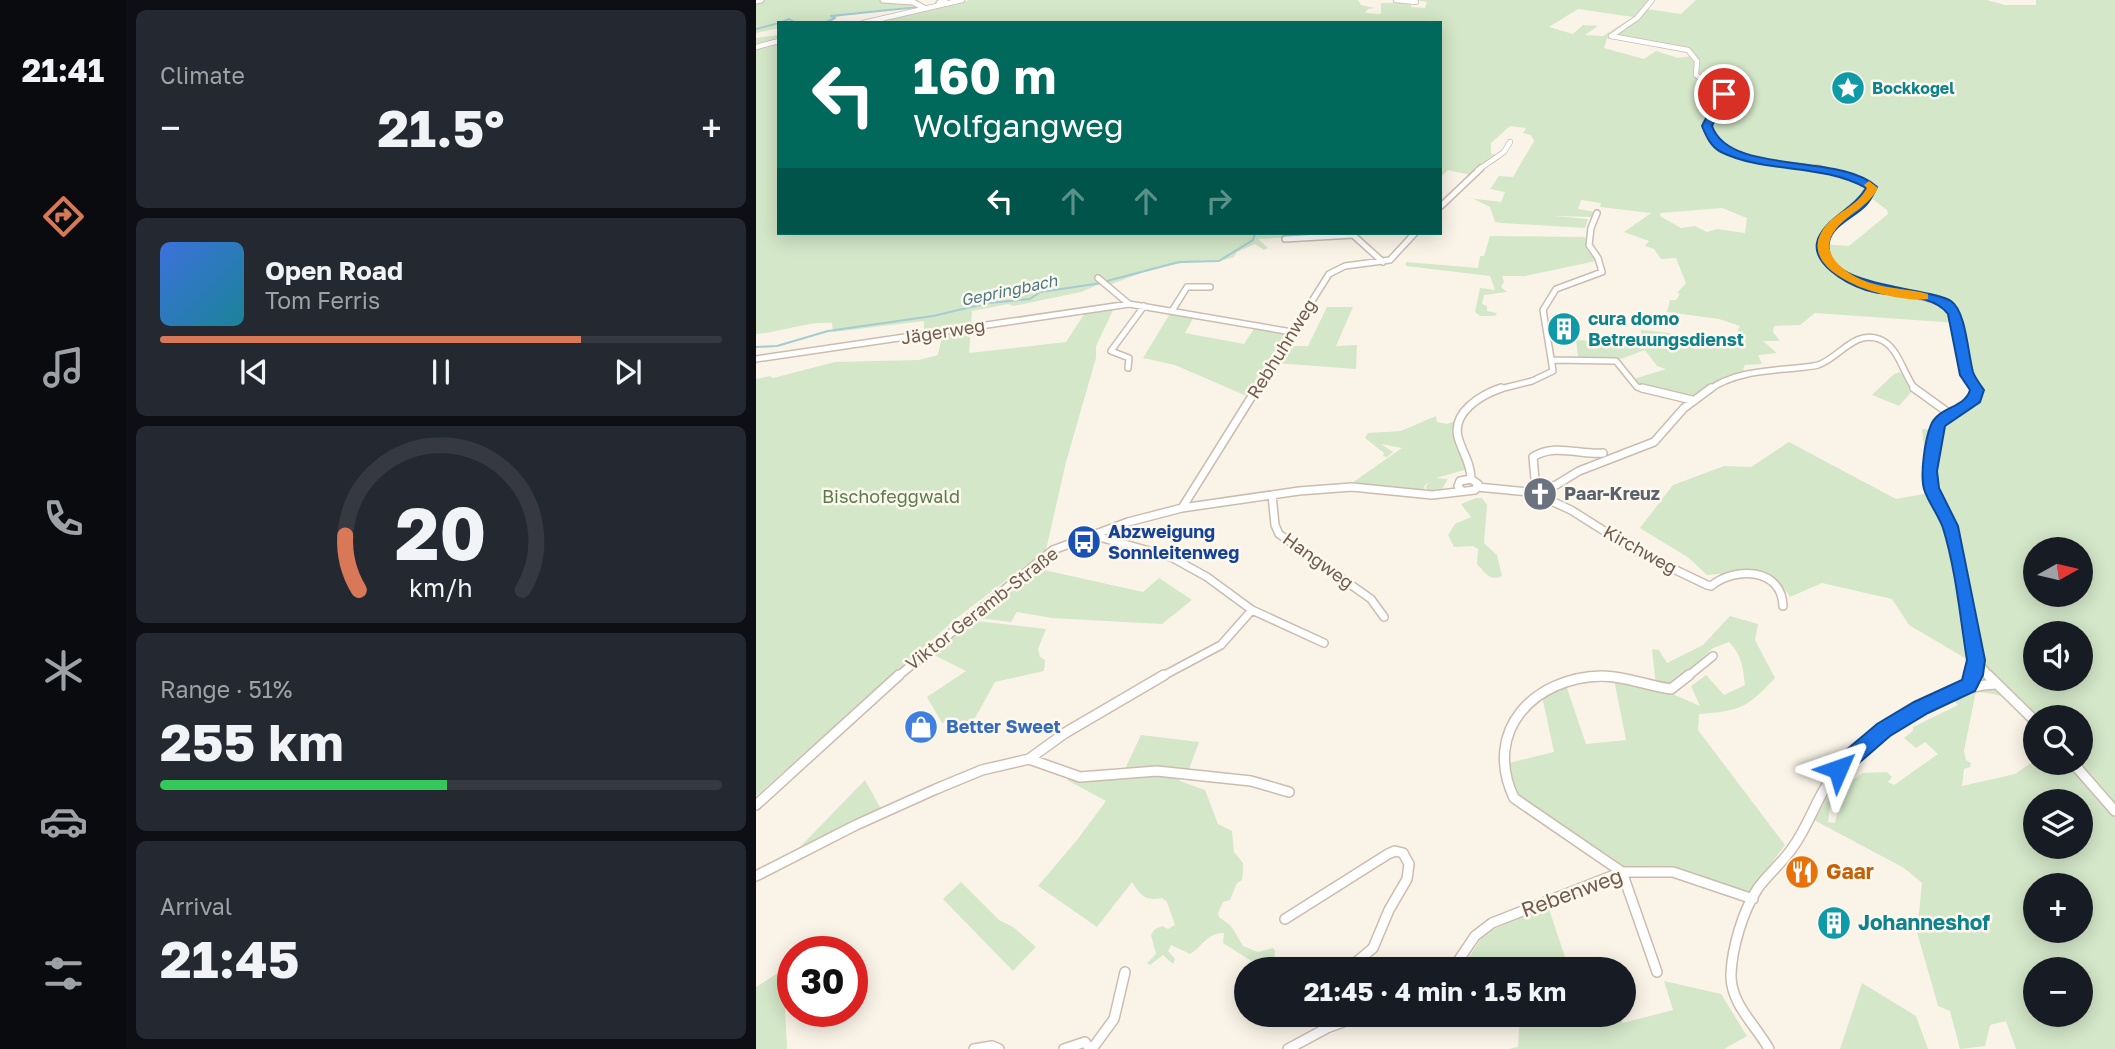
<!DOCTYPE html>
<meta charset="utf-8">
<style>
body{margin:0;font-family:"Golos Text",sans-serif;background:#242831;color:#f1f3f6;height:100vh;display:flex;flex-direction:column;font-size:26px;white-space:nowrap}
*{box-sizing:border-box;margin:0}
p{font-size:23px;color:#9ea1a6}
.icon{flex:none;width:38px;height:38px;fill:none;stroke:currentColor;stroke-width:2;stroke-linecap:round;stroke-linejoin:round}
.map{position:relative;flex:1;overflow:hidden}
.panel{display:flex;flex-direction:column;gap:10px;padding:10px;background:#0d0f14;width:630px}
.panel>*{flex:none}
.top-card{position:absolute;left:21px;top:21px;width:665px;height:214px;border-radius:0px;box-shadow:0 4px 18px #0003;background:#00695c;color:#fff;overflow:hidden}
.needle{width:46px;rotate:82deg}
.tools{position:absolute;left:1267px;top:537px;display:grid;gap:14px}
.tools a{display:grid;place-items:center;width:70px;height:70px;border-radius:50%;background:#171b24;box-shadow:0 4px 18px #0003;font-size:35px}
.speed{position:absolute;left:21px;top:936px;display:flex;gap:14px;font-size:35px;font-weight:700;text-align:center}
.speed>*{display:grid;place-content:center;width:91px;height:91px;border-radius:50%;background:#171b24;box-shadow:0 4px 18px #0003;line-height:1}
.speed .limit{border:10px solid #d22;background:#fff;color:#111}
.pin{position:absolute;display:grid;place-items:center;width:60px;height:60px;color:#fff;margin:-30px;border:4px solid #fff;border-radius:50%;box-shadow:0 2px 7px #0007}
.me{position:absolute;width:77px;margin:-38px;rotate:47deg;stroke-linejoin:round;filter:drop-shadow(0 0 5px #0008)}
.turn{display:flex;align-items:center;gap:24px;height:147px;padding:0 21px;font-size:32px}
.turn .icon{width:91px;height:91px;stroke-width:2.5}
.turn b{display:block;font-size:49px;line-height:60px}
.lanes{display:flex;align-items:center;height:66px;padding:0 21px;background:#0003;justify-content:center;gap:35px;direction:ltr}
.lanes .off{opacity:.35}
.big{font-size:52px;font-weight:700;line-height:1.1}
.panel .tile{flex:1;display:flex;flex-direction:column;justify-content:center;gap:10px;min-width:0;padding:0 24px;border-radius:10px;background:#242831}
.panel .dial{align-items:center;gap:0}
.dial svg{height:182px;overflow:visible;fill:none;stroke:#363941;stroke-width:7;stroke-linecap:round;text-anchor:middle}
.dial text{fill:#f1f3f6;stroke:none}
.song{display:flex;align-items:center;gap:21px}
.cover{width:84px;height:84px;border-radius:10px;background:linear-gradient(135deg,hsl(220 70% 55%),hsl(190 70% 35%))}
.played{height:7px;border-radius:4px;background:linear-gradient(90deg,#d97859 75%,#363941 75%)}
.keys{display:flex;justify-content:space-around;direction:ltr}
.heat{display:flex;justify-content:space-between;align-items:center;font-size:38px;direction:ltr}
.charge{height:10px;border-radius:5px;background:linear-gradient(90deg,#34c759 51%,#363941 0)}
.trip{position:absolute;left:478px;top:957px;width:402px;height:70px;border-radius:35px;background:#171b24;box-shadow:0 4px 18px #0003;font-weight:700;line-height:70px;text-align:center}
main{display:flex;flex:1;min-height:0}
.tabs{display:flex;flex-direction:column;width:126px;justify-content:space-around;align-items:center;background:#090b0e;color:#9ea1a6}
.tabs .icon{width:49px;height:49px}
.tabs .active{color:#d97859}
.tabs b{font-size:32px;color:#f1f3f6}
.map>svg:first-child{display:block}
.green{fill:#d4e7c8;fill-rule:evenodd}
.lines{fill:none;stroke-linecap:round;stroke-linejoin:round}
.stream{stroke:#a5cbd3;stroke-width:2}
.street-far3-casing{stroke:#ccbcaf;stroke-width:6}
.street-far2-casing{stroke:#ccbcaf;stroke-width:8}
.street-far1-casing{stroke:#ccbcaf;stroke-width:10}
.street-casing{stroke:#ccbcaf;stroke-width:12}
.secondary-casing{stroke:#cebcad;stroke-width:7}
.street-far3{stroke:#fff;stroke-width:4.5}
.street-far2{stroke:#fff;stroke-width:5}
.street-far1{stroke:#fff;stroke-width:7}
.street{stroke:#fff;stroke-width:9}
.secondary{stroke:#fff;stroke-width:5}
.route{fill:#1a73e8;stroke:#114b97;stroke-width:2}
.slow{fill:#f59e0b}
.labels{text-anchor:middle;stroke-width:5;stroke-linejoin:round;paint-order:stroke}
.far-culture-label{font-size:16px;font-weight:bold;fill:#0d838f;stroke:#fdf8ee;text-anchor:start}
.far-water-label{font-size:16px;font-style:italic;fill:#4a7984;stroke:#fdf8ee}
.culture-label{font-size:18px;font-weight:bold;fill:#0d838f;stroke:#fdf8ee;text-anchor:start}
.street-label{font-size:18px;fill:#725c4e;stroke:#fdf8ee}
.worship-label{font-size:18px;font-weight:bold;fill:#5b616d;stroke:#fdf8ee;text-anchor:start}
.park-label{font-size:18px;fill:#587c4b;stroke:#fdf8ee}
.transit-label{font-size:18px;font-weight:bold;fill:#164399;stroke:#fdf8ee;text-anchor:start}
.shop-label{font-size:18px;font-weight:bold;fill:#366cbe;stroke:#fdf8ee;text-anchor:start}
.near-food-label{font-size:21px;font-weight:bold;fill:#c56008;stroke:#fdf8ee;text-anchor:start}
.near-street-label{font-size:21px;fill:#725c4e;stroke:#fdf8ee}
.near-culture-label{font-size:21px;font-weight:bold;fill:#0d838f;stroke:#fdf8ee;text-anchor:start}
</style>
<main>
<nav class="tabs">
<b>21:41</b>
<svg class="icon active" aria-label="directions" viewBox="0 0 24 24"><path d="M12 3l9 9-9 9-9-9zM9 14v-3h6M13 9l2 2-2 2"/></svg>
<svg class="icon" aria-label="music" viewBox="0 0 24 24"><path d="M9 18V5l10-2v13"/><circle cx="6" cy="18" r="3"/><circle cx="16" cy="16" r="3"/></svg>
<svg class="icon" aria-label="phone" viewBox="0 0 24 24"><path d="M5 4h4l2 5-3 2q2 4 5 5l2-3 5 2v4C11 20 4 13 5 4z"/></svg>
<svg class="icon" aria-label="climate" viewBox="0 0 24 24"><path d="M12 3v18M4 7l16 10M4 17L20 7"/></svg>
<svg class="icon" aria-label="car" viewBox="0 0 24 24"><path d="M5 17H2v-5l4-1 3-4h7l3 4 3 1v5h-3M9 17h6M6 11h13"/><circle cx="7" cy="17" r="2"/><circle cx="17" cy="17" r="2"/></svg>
<svg class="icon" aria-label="filters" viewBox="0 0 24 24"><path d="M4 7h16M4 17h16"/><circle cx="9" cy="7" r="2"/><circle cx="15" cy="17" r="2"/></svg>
</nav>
<section class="panel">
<div class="tile"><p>Climate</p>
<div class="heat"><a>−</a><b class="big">21.5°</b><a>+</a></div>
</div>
<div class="tile">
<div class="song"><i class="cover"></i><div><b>Open Road</b><p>Tom Ferris</p></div></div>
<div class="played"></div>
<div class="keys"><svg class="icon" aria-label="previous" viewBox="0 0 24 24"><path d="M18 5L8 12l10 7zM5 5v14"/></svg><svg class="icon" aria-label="pause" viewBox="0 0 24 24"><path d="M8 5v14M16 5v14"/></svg><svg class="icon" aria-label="next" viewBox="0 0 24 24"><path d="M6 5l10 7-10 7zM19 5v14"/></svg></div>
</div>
<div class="tile dial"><svg viewBox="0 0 100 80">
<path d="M14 69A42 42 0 1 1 86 69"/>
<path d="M14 69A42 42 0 0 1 8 45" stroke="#d97859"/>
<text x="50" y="56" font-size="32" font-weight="700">20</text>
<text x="50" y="72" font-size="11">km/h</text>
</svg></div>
<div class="tile"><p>Range · 51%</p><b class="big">255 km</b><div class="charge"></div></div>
<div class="tile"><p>Arrival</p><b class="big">21:45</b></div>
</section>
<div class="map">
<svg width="1359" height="1049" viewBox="0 0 1359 1049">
<rect width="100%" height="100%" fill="#faf4e8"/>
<path class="green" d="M0 0H162L157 6 80 17 72 23H23V28L0 33Z
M214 0H602L605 5 619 8 612 9 609 13 625 14V3L656 2 655 7 669 8 671 2 661 0H897L891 9 925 14 940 0H1231L1249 5H1280V0H1359V1049H1260L1250 1021 1234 1025 1229 1046 1204 1049 1194 1011 1182 1006 1161 932 1166 883 1148 868 1058 820 1084 776 1074 805 1072 822 1079 823 1085 794 1094 777 1098 779 1107 773 1131 772 1136 777 1132 782 1138 785 1182 754 1169 742 1160 748 1148 738 1157 731V727L1202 705 1196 697 1219 691 1209 658 1153 625 1136 599 1066 583 1034 597C1012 563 986 572 951 575L933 558 884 528 917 485 968 466 995 467 1033 442 1140 499 1173 493 1166 429 1183 430 1225 396 1216 376 1201 323 1059 313 1044 325 1018 326 1017 332 1024 341H1007L1021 353 1002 355 1006 364 989 365 987 369 990 374 940 396 886 386 878 379 910 369 901 366 889 350 862 360 822 357 820 340 885 343V330L951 337 979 336 984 326 963 319 911 312 914 300H920L924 294 921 293 930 283 920 258 905 259 898 249 889 246 893 241 868 232 895 213 844 207 845 203 825 200 822 209 839 212 837 217 797 216 832 219 829 228 746 223 739 222 734 207 718 199 696 196 745 202 749 192 734 189 743 176 757 177 778 141 775 135 767 133 770 128 754 126 735 143V154L743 155 714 175 692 170 684 178V23H102ZM822 9 877 17 847 36 829 35 842 26 827 25 817 34 793 27ZM851 38 928 50 936 56 922 58 900 51 888 59 848 48ZM1115 188 1118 190 1114 197 1131 210 1132 214 1093 246 1065 244 1074 226ZM966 208 991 218 989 233 961 229 951 232 939 226 925 228 904 216 905 213ZM1279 550H1325V595H1279ZM1279 634H1325V679H1279ZM1220 691 1246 696 1279 729V718H1325V763H1279V760L1259 774 1206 786 1208 769 1214 767 1215 763 1210 760 1208 751ZM1279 802H1325V847H1279ZM1279 886H1325V931H1279ZM1279 970H1325V1015H1279Z
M23 35V233H598L502 239 512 248 508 250 499 244 481 252 478 257 462 262 448 260 401 267 353 285 349 282 325 292 258 306 252 304 216 311 213 353 310 342 329 313 358 308 340 346V358L310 462 290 550 202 617 0 796V379L14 376 17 378 79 362 163 360 182 355 187 331 168 333V321L77 332 76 323C52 321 26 332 0 334V38Z
M734 236 829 237 831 250 840 261 769 276H746L748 282 745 287 751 292 728 295 726 304 731 306V311L741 313 739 316H724L719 312 724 288 739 290 734 276 650 266V262L722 268 724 256H728Z
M571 307H597L580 346 601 345 600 369 520 363 530 346H552Z
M415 312 438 317 429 333 488 344 499 327 528 332 531 337 493 397 419 365 387 358Z
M1144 372 1157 390 1143 406 1116 395 1138 374Z
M680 416 681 422 691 424 699 421V437L712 469 680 478 692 479 686 489 671 491 670 486 674 481 668 486 670 493 593 485 646 448 625 444 637 452 631 457 627 456 628 453 609 438 612 433 645 431Z
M720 498H726L731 505 728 543 741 555 746 576C733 582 729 572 721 564L722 549 717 546 698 547 692 535 699 524 715 517 705 504Z
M279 568 387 592 403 578 436 600 406 624 296 618 261 612 255 622 216 617Z
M974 616 1002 624 999 640 1019 678C991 708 984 711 943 714L942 730 1029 845 993 894 917 869 868 868 762 796 753 763 798 752 786 696 810 685 830 744 870 740 858 679 912 692 944 706 935 686 950 675 968 695 989 685C987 668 986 655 973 642L957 648 916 686H900L896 649 903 650 911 663 947 645Z
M211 620 290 629 282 649 284 657 289 660 288 671 239 682 219 718 196 730 191 721 186 723 171 697 210 671 176 654Z
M385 735 443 742 432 772 368 771Z
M388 773 419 775 424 781 449 790 462 824 476 831 478 852 487 863V870L486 880 481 883 474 900 467 902 462 913 463 917 475 926 487 946 502 952 517 948 519 951 518 966 513 969 505 967 467 943 468 933C451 933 446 947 434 954L415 945 412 951 419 959 417 964 407 955 394 965 391 963 400 954 395 935 399 929 406 926 412 929 419 925 411 902 406 898C390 902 384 895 376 882L341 927 282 886 321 840 350 801 311 780 314 777Z
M109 780 125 809 42 849Z
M205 882 243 920 257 927 280 947 257 971 187 899Z
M792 906 813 969H757L755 965 706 968 724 940 738 929Z
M22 973 28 986 31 1049H0V987Z
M908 981 965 994 991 1036 968 1049H752L762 1047 764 1015H863L867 1023 917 1010Z
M1106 983 1160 1016 1172 1049H1084Z"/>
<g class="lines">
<path class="stream" d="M24 23 33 19 40 23
M53 23 71 22 79 18 75 16 162 7
M0 29 23 23
M351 281 423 262 463 261 497 240 499 233
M0 347 21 346 72 331 177 316 232 303 274 299 284 292 346 283"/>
<g class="street-far3-casing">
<path id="street-far3" d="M640 0 660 2
M107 23 206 0
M855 36 932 50 941 61 940 75 968 94 951 126C963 166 1035 162 1069 170
M855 36 881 18 896 0
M0 47 23 41
M722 170 748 152 754 142"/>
</g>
<g class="street-far2-casing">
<path id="street-far2" d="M1061 168 1100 179 1116 188C1103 211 1069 220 1067 248 1080 300 1159 284 1196 308L1211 375 1219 390
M684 207 725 168
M529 239 597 235 627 262
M342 278 373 304
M416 311 431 287H454
M0 359 373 304 536 332
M797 360 860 361 881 387 894 390
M372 368 373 358 355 351 388 306
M500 390 573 274 589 266 634 260 659 233
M740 390 776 381 797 371 787 310 800 289 846 272 842 258 833 245 835 228 841 213
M953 390C977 372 1011 371 1040 368 1047 367 1055 367 1062 365 1083 358 1098 330 1123 339 1143 346 1147 375 1160 390"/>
</g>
<g class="street-far1-casing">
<path id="street-far1" d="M886 388 936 400
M1158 388 1194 414
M721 487 773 492 793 500 815 510 880 551 951 585 955 586C979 566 1026 568 1027 606
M705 490 702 486 704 481 715 479
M780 490 777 457C798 443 824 455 847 453
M773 492 800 485 823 471 898 442 928 408 955 388
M516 495 519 525 523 534 615 599 628 617
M426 508 501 388
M336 535 415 557 451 577 496 610 568 643
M1220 660 1234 677
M141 677 297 550 372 522 426 508 543 491 596 487 676 495 719 490 722 484 715 479C715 463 706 452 702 437 696 412 725 395 745 388
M405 677 465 645 496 610
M839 677H856
M931 677 957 656
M1217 677C1225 648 1204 559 1194 528 1190 514 1180 502 1176 488 1170 468 1179 444 1182 424L1213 403 1220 395 1219 388"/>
</g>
<g class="street-casing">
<path id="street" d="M1232 675 1279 721
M1212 686 1218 675
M273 759 324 777 401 771 495 781 533 792
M1317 763 1359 811
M0 805 143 675
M866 872 758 798C726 730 779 677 846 676 869 676 892 686 915 689L933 675
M866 872 901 972
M0 876 100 825 180 789 226 770 273 759 309 733 408 675
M529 919 632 854 639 851 647 853 653 864 651 879 633 910 617 948 591 970
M696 970 719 936 736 923 866 872H917L997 899
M558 1015 571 1028
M218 1049 236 1046 243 1049
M308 1049 329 1042 334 1049
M336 1049 358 1019 369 972
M532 1049 571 1028 606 1015
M1013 1049C1000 1025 974 1004 975 974 976 948 987 910 1002 888 1013 873 1027 862 1037 847 1053 825 1060 799 1076 777 1111 729 1180 688 1239 684"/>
</g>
<g class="secondary-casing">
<path id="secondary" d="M127 0 157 2 168 8
M0 1 5 0
M183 3 189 0"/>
</g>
<use href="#street-far3" class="street-far3"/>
<use href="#street-far2" class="street-far2"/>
<use href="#street-far1" class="street-far1"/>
<use href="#street" class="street"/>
<use href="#secondary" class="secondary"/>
</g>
<path class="route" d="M965 92 973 94C971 107 961 114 956 126 974 176 1084 152 1121 187 1118 193 1115 200 1110 205 1099 217 1076 225 1073 242 1065 289 1172 286 1195 301 1210 311 1212 354 1217 372 1219 378 1224 384 1228 390L1224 402 1189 426 1181 471 1183 488 1202 526 1229 660 1227 675 1219 691 1172 713 1134 736 1089 775 1082 778 1075 775 1072 769 1075 763 1121 724 1158 702 1206 680 1211 660C1204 617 1200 570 1187 528 1182 514 1172 502 1168 489 1164 474 1169 439 1175 425 1182 407 1209 408 1214 390L1204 375 1192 314C1176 292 1134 298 1110 290 1091 284 1053 263 1062 239 1071 217 1098 209 1110 188 1066 163 1010 174 965 152 955 147 950 136 946 126 952 113 960 104 965 92Z"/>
<path class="slow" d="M1113 181 1122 188C1112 207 1093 213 1080 229 1058 255 1095 278 1118 284 1135 289 1154 289 1172 294V299C1141 304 1042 277 1065 233 1075 213 1101 208 1111 188L1108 185Z"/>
<defs>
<g id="sight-disc" transform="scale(1.75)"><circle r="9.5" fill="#0f9aa8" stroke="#fdf8ee"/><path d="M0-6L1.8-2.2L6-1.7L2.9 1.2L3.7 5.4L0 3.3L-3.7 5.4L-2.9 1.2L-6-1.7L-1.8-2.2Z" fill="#fff"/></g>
<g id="building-disc" transform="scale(1.75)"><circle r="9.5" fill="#0f9aa8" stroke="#fdf8ee"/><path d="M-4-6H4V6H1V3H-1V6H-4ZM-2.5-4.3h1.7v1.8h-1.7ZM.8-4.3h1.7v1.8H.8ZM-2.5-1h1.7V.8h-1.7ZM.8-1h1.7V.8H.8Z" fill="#fff"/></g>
<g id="church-disc" transform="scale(1.75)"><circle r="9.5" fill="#6b7280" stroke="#fdf8ee"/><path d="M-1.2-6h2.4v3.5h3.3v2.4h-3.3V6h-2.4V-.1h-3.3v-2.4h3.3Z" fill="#fff"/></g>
<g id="bus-disc" transform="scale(1.75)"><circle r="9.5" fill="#1a4fb4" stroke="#fdf8ee"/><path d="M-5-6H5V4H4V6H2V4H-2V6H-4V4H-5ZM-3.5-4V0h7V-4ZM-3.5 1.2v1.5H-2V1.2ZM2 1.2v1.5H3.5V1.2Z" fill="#fff"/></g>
<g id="shop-disc" transform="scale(1.75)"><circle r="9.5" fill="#3f7fe0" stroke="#fdf8ee"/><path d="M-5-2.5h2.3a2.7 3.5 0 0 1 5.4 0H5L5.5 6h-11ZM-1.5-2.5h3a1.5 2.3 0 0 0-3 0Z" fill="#fff"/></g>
<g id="restaurant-disc" transform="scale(1.75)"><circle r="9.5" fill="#e8710a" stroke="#fdf8ee"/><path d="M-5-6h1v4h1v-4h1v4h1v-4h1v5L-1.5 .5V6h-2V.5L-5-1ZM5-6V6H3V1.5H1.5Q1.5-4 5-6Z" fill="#fff"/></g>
</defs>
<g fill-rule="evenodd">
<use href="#sight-disc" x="1092" y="88"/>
<use href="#building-disc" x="808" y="329"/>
<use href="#church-disc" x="784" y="494"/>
<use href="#bus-disc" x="328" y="542"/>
<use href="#shop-disc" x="165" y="727"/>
<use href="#restaurant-disc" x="1046" y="872"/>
<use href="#building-disc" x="1078" y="923"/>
</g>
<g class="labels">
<g class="far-culture-label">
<text x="1116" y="94">Bockkogel</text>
</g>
<g class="far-water-label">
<text transform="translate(253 290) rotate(-12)" y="6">Gepringbach</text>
</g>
<g class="culture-label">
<text x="832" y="325">cura domo<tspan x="832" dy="21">Betreuungsdienst</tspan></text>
</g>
<g class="street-label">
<text transform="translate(187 332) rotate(-9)" y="6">Jägerweg</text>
<text transform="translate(526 349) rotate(-58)" y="6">Rebhuhnweg</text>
<text transform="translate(884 550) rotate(29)" y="6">Kirchweg</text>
<text transform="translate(562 561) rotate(36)" y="6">Hangweg</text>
<text transform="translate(226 609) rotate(-38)" y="6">Viktor Geramb-Straße</text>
</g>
<g class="worship-label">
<text x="808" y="500">Paar-Kreuz</text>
</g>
<g class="park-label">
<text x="135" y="503">Bischofeggwald</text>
</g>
<g class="transit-label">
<text x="352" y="538">Abzweigung<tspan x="352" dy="21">Sonnleitenweg</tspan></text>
</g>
<g class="shop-label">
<text x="190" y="733">Better Sweet</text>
</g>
<g class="near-food-label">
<text x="1070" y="879">Gaar</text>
</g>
<g class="near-street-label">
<text transform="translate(816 893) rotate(-20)" y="7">Rebenweg</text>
</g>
<g class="near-culture-label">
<text x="1102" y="930">Johanneshof</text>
</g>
</g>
</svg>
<div class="tools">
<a><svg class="needle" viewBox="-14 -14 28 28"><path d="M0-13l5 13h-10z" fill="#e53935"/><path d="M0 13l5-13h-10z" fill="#9ea1a6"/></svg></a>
<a><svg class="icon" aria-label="sound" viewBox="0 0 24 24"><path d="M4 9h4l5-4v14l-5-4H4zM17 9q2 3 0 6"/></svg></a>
<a><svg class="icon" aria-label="search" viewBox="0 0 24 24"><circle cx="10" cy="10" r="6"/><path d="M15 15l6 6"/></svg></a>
<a><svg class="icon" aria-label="layers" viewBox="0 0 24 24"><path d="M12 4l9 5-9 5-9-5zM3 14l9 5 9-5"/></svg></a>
<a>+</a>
<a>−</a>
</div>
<div class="speed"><div class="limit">30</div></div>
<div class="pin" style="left:968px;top:94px;background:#d93025"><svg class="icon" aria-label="arrive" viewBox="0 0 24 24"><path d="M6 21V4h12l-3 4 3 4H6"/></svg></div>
<svg class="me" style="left:1082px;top:769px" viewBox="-20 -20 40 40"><path d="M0-17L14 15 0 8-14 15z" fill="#1a73e8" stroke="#fff" stroke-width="4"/></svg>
<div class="trip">21:45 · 4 min · 1.5 km</div>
<div class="top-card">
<div class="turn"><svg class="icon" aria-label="left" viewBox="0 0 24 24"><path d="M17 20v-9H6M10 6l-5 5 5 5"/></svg><div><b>160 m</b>Wolfgangweg</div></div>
<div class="lanes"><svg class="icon" aria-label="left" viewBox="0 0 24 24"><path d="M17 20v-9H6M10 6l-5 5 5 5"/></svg><svg class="icon off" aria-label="ahead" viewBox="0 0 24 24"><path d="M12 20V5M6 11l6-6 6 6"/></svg><svg class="icon off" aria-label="ahead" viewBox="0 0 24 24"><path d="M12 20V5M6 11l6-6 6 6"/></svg><svg class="icon off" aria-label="right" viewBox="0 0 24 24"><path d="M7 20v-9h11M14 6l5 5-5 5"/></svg></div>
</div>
</div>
</main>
